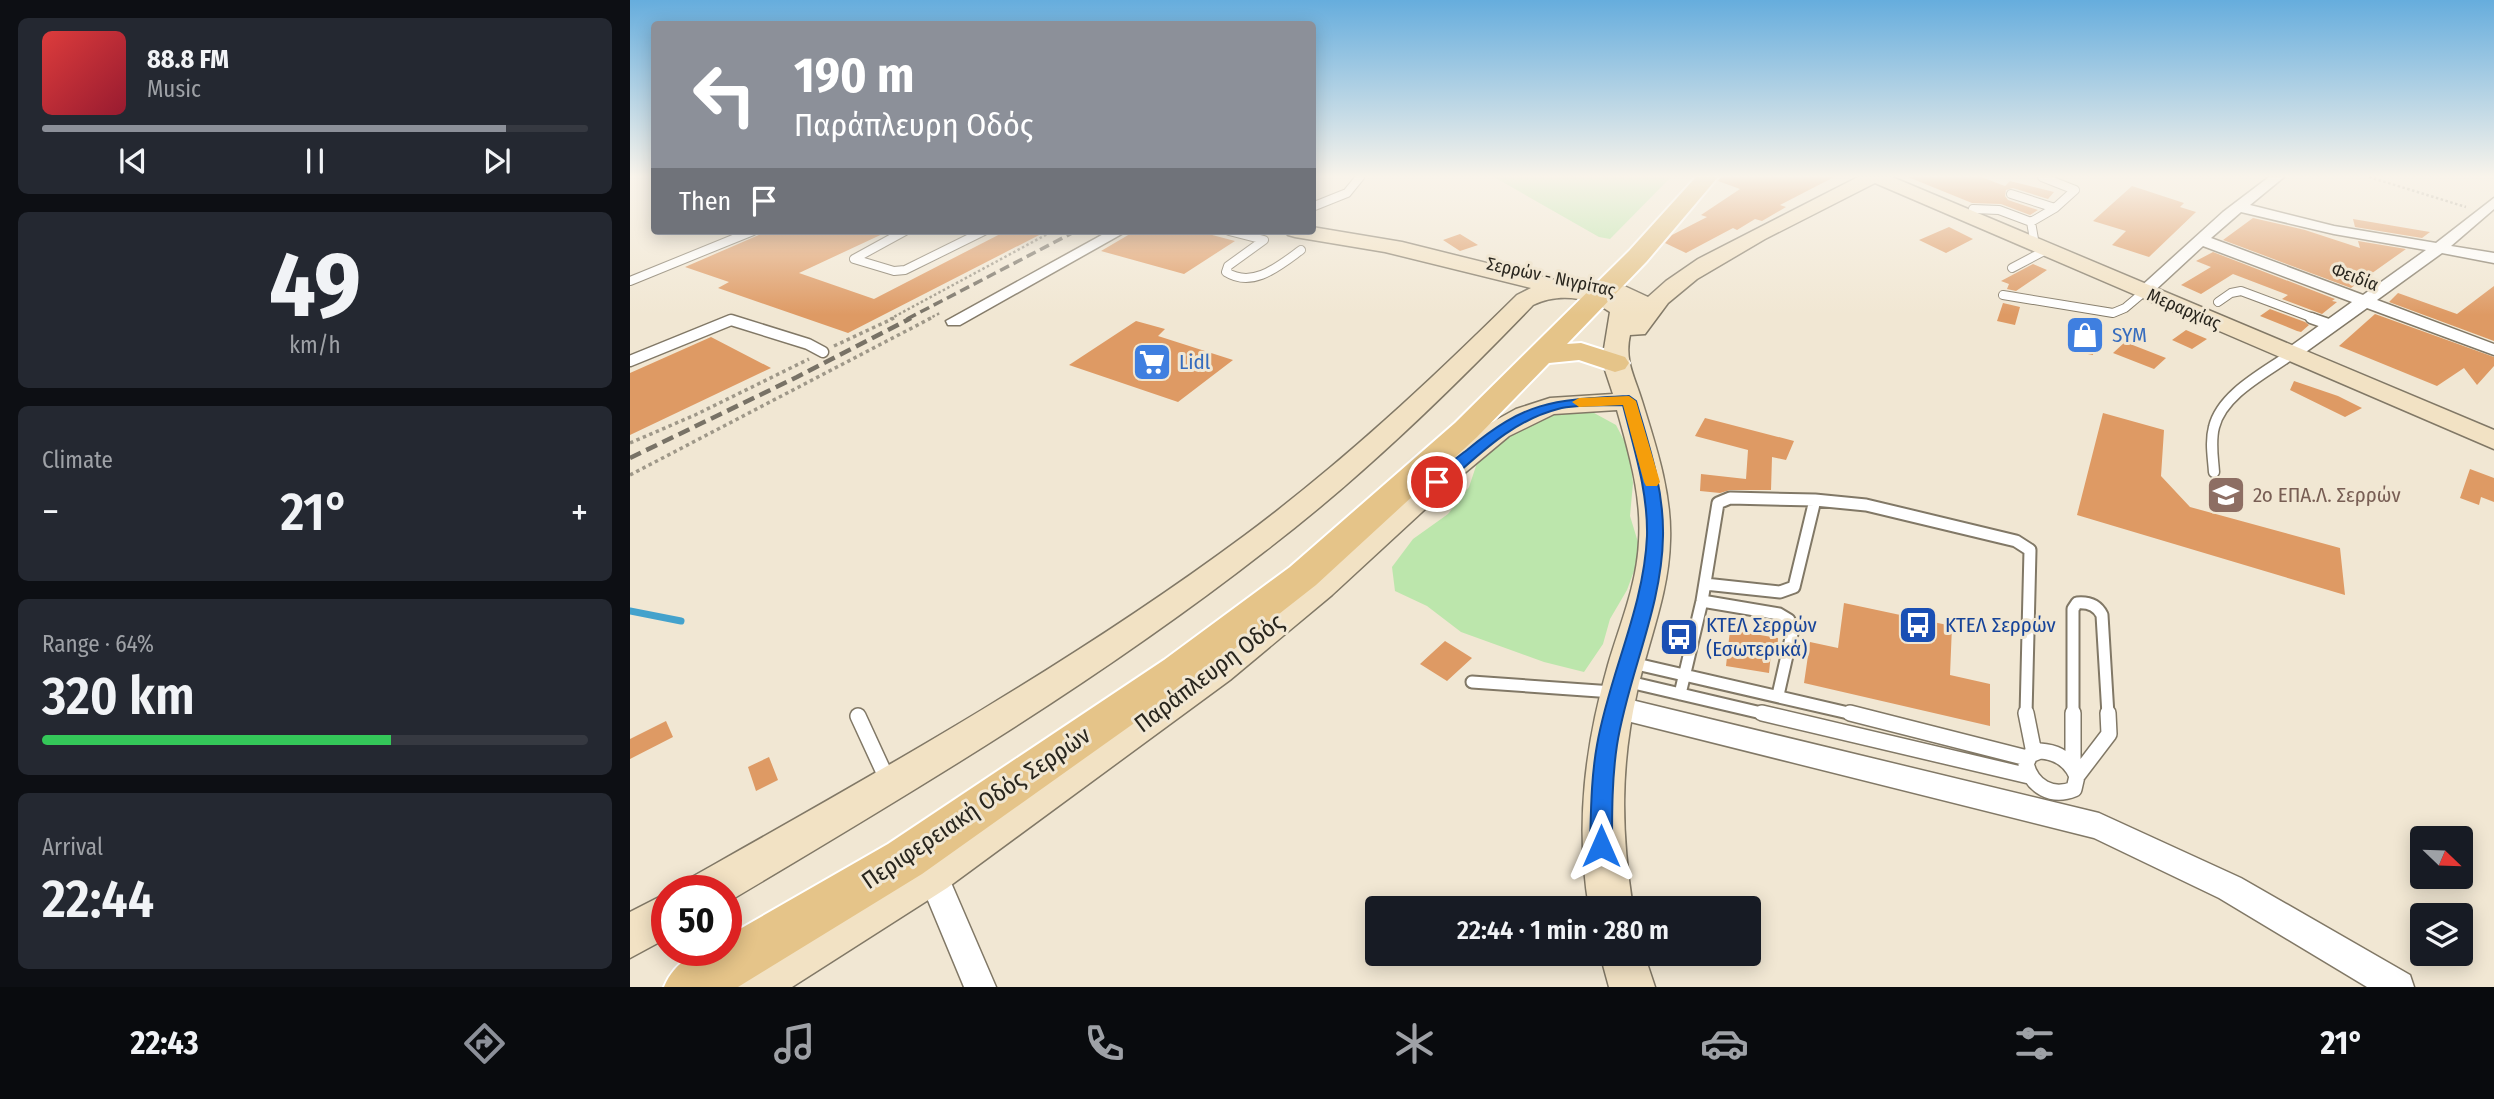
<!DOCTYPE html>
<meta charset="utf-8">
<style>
body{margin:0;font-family:"Fira Sans Condensed",sans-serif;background:#242831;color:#f1f3f6;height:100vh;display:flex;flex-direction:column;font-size:26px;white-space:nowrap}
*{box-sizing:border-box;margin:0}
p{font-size:23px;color:#9ea1a6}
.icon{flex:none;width:38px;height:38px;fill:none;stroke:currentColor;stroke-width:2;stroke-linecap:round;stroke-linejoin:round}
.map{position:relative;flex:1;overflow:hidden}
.drawer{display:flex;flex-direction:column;gap:18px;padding:18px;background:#0d0f14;width:630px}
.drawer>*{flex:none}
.hud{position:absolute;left:21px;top:21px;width:665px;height:214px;border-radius:7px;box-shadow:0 4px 18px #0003;background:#8c9099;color:#fff;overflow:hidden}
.needle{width:46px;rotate:113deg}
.fabs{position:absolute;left:1780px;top:826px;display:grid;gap:14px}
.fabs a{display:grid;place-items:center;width:63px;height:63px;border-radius:7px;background:#171b24;box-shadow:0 4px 18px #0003;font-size:35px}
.speed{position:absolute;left:21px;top:875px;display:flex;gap:14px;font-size:35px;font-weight:700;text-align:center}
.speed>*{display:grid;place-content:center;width:91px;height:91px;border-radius:50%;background:#171b24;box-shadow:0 4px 18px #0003;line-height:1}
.speed .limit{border:10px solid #d22;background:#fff;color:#111}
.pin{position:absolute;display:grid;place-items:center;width:60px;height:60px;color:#fff;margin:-30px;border:4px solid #fff;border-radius:50%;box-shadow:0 2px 7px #0007}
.me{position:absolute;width:77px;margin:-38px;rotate:0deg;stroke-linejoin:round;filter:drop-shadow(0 0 5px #0008)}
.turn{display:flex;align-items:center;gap:24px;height:147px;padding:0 28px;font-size:32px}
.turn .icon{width:91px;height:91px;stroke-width:2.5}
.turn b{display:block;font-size:49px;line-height:60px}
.then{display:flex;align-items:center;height:66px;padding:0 28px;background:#0003;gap:14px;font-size:26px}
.big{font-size:52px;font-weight:600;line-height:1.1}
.drawer .card{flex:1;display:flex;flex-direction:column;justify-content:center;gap:10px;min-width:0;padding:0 24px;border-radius:10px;background:#242831}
.drawer .dial{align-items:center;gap:0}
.dial b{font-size:91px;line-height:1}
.song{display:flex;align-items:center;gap:21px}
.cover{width:84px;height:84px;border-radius:10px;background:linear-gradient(135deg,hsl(0 70% 55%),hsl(350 70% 35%))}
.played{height:7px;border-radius:4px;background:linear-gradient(90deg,#8c9099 85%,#363941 85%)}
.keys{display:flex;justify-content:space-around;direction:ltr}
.heat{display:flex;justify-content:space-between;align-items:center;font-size:38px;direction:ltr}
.charge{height:10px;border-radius:5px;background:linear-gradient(90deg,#34c759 64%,#363941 0)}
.trip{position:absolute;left:735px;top:896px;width:396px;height:70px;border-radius:7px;background:#171b24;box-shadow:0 4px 18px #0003;font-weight:600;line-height:70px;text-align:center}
.tabs{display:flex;height:112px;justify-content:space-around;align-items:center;background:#090b0e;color:#9ea1a6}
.tabs .icon{width:49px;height:49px}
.tabs .active{color:#8c9099}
.tabs b{font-size:32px;color:#f1f3f6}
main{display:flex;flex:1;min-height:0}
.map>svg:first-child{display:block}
.green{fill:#bce6ac}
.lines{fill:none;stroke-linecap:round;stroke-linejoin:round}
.stream{stroke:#44a2cc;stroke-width:7}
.building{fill:#de9a64}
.lane-far3-casing{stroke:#817866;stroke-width:10}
.lane-far2-casing{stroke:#817866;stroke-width:13}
.lane-far1-casing{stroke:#817866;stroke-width:15}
.lane-casing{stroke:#817866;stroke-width:18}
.street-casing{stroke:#817866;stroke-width:3}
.secondary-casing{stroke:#817866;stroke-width:3}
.primary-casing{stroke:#fff;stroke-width:4}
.path-far1{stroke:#9f9889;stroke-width:2.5;stroke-dasharray:2.5 2.5;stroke-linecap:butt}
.path{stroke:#9f9889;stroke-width:3.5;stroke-dasharray:3.5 3.5;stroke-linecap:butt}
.lane-far3{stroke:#fff;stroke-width:8}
.lane-far2{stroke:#fff;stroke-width:10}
.lane-far1{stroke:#fff;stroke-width:11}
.lane{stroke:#fff;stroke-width:15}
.street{fill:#fff;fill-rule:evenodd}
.secondary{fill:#f2e2c4;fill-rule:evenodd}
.primary{fill:#e5c489;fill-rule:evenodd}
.rail-far1{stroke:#787266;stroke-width:3.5;stroke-dasharray:10 5;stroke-linecap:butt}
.rail{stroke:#787266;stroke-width:4.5;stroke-dasharray:12 6;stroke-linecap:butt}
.route{fill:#1a73e8;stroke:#114b97;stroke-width:2}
.slow{fill:#f59e0b}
.labels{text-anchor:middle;stroke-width:6;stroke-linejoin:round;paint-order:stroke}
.far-street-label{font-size:18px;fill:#29261e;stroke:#f1e7d3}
.shop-label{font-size:21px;fill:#366cbe;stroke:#f1e7d3;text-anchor:start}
.education-label{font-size:21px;fill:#785e54;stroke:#f1e7d3;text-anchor:start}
.transit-label{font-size:21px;fill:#164399;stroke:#f1e7d3;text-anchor:start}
.near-street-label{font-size:24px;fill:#29261e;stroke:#f1e7d3}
</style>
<main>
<section class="drawer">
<div class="card">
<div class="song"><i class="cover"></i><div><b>88.8 FM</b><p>Music</p></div></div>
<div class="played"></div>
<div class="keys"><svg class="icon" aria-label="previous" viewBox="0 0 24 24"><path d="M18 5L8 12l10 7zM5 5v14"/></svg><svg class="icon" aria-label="pause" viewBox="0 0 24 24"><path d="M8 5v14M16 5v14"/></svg><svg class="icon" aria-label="next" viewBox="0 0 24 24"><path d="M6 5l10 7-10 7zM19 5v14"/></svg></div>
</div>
<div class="card dial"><b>49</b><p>km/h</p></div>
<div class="card"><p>Climate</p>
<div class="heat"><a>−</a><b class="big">21°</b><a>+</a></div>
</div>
<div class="card"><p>Range · 64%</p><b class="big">320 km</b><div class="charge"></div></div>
<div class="card"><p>Arrival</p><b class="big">22:44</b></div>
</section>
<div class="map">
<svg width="1864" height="987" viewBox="0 0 1864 987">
<rect width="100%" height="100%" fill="#f1e7d3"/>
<path class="green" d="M864 177H1041L980 239 969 237Z
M955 408 986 425 999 450 1003 483 1000 516 1011 552 997 590 980 619 973 644 954 672 914 662 831 632 797 606 765 591 762 567 783 539 818 514 839 487 847 463 891 422 924 409Z"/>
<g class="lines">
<path class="stream" d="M0 611 51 621"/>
</g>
<path class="building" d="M1091 177H1204L1150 205 1156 207 1132 221 1125 219 1107 230 1103 228 1056 253 1035 243 1042 235 1077 217 1071 215 1110 189 1088 181Z
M1278 177H1351L1375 186 1380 181 1424 192 1418 199 1383 188 1376 190 1375 196 1378 200 1408 210 1400 215 1371 204 1342 203Z
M1502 186 1554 203 1550 207 1566 212 1519 257 1482 245 1496 231 1463 221Z
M1623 218 1675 230 1730 248 1728 241 1776 249 1721 288 1593 240Z
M1723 219 1800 232 1792 238 1725 227Z
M1319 227 1343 239 1316 253 1289 240Z
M138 231H259L169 273 244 299 376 231H417L218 333 88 288 99 282 55 267Z
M505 231H567L605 241 554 274 471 251Z
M830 234 848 245 830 251 813 240Z
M1583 252 1705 299 1702 301 1707 302 1692 314 1652 299 1658 295 1603 274 1571 294 1551 285 1581 267 1566 261Z
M1403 264 1417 270 1386 291 1377 289 1379 284 1371 281Z
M1864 286V341L1759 302 1768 293 1827 314Z
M1373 303 1390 307 1385 325 1367 321Z
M1640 309 1675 322 1679 325 1671 332 1667 331 1630 316Z
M1745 314 1864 357V366L1847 385 1834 368 1807 386 1709 346Z
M1447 317 1466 321 1463 355 1442 351Z
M506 321 535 329 528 336 603 360 548 402 439 365Z
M1556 330 1577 339 1562 349 1542 340Z
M81 337 141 368 0 435V373Z
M1495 342 1536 358 1524 369 1483 353Z
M1664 381 1708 396 1732 408 1715 417 1660 390Z
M1473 413 1534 430 1531 476 1560 507 1710 548 1715 595 1447 515Z
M1075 418 1164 441 1156 460 1142 457 1141 490H1100L1090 493 1070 491 1071 474 1116 479 1118 450 1065 436Z
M1840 469 1864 478V502L1851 497 1849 505 1830 498Z
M1214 603 1322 626 1320 675 1360 684V726L1174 683 1180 642 1208 648Z
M1100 630 1148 638 1147 654 1141 653 1139 673 1096 666Z
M815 641 842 658 817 681 790 664Z
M36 721 43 737 0 759V739Z
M139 757 148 780 126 791 118 767Z"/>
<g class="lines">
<g class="lane-far3-casing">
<path id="lane-far3" d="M1381 194 1425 208
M682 207 717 193 730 177
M1343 209 1369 210 1401 222 1405 245
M1401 222 1425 208 1445 190 1412 177
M275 231 224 259 264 271 275 270 354 231
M599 231 634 240 598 266 596 272C623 289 649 266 671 250
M1382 268 1416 250
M0 281 123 231
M1373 295 1483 313 1495 308 1514 292
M1588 302 1601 293 1611 291 1686 319"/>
</g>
<g class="lane-far2-casing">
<path id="lane-far2" d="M1681 318 1701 325
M0 361 101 320 178 344 193 352
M1584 472C1583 457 1580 442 1584 427 1592 394 1635 373 1660 355"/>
</g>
<g class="lane-far1-casing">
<path id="lane-far1" d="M1075 584 1150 592 1164 587 1185 500
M1072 601 1149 614 1159 620 1163 629 1148 695
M1002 663 1227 715
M995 681 1140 715
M842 682 983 692
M1050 694 1072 601 1088 503 1100 498 1185 500 1236 505 1386 541 1400 550 1396 715
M1443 715V609L1447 603C1458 602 1467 605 1472 615L1478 715"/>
</g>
<g class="lane-casing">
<path id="lane" d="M1132 713 1399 776
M1220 713 1397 758
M1396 713 1404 753
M1443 713V767
M228 716 257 779
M1410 751C1428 752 1440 760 1447 776L1444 789C1422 798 1402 787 1396 764L1400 755Z
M1447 776 1479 734 1478 713"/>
</g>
<g class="street-casing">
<path id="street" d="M1639 177H1654L1620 205 1704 226 1806 243 1864 198V209L1821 246 1864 253V263L1812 253 1747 300 1864 344V355L1737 308 1666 359H1654L1651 355 1654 351 1722 302 1573 246 1520 295H1508L1506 292 1508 289 1593 212ZM1611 212 1704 234 1796 250 1733 295 1581 238Z
M479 231H497L330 325H318L316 321Z
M985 696 1469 813 1611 878 1780 975 1784 987H1737L1589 898 1464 838 985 718 976 714 972 707 976 700Z
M302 860 313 864 366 987H334L287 874 291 864Z"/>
</g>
<g class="secondary-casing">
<path id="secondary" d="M1228 177H1262L1864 430V449L1245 183 1135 239 1067 279 1038 303 1015 334 1000 335C994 361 1005 377 1012 401 1026 446 1042 494 1040 541 1039 593 1018 642 1007 692 990 767 991 832 1003 908H959C945 825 955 746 978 665 990 624 1007 585 1009 541 1012 496 999 453 987 410L924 414 879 436 831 476 702 595 600 680 317 888 162 987H97L104 971 287 860 574 660 678 579 811 462 859 424 886 409 920 398 983 394 972 361 980 312C958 296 927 293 903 305 819 392 732 477 635 551 466 683 281 793 96 903V891H56L62 877C250 771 440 665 614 536 712 463 800 381 887 295L901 288 755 252 665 237 658 235 654 231H682V227L772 242 973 292 971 289 974 284H990L1018 297 1036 281 1068 259Z
M37 893V938L0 958V912Z
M970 954H1014L1025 987H979Z"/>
</g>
<g class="primary-casing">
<path id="primary" d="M1066 177H1088L1017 261 937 344 951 343 995 357 999 363 995 369 985 372 949 360 919 363 847 437 686 585 562 682 292 874 108 987H34C46 959 67 950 96 950V937L258 844 534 660 660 567 825 423 999 251Z"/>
</g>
<path class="path-far1" d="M1739 177 1836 207
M260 319 423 231
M298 319 310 313"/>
<path class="path" d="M204 346 264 318
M0 443 65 415 179 359
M0 475 301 318"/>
<use href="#lane-far3" class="lane-far3"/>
<use href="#lane-far2" class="lane-far2"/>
<use href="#lane-far1" class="lane-far1"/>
<use href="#lane" class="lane"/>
<use href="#street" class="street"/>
<use href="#secondary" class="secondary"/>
<use href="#primary" class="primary"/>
<path class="rail-far1" d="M277 319 446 231"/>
<path class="rail" d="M0 458 167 377 281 318"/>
</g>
<linearGradient id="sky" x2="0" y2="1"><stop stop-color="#66addd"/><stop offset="0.56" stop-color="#f9f4eb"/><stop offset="1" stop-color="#f9f4eb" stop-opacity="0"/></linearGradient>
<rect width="1864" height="315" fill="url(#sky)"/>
<path class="route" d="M999 396 1006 401C1019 446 1034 489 1033 536 1032 608 998 675 987 745 982 778 982 812 982 846L979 853 971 856 963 853 960 846C961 812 961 778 967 745 979 675 1014 608 1017 536 1018 491 1004 449 993 405 972 406 948 404 928 409 881 421 848 456 813 486L807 487 799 482C809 470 824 460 837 450 897 400 923 400 999 396Z"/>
<path class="slow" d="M999 396 1006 401 1030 482 1027 486H1016L1014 482 993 405 949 407 942 402 949 398Z"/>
<defs>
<g id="shop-square" transform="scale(2.0125)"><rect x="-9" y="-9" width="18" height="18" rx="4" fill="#3f7fe0" stroke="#f1e7d3"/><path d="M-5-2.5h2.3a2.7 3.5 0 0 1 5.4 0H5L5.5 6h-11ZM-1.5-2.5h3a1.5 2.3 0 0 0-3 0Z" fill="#fff"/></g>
<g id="supermarket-square" transform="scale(2.0125)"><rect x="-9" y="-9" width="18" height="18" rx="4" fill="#3f7fe0" stroke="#f1e7d3"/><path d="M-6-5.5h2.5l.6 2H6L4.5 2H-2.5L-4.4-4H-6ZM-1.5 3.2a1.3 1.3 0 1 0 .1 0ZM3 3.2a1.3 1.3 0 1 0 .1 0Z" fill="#fff"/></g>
<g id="school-square" transform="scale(2.0125)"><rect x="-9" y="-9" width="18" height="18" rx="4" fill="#8d6e63" stroke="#f1e7d3"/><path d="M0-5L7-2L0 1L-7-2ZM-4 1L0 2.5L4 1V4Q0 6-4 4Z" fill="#fff"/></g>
<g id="bus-square" transform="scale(2.0125)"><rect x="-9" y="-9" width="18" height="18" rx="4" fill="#1a4fb4" stroke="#f1e7d3"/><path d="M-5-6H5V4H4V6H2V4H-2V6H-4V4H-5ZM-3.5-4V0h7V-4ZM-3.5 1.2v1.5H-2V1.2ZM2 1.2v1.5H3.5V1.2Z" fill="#fff"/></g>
</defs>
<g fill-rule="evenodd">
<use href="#shop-square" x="1455" y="335"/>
<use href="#supermarket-square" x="522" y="362"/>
<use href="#school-square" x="1596" y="495"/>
<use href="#bus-square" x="1288" y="625"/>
<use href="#bus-square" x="1049" y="637"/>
</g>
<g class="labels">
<g class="far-street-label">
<text transform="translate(921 277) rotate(12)" y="6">Σερρών - Νιγρίτας</text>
<text transform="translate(1725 277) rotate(21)" y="6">Φειδία</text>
<text transform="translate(1554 309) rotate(23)" y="6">Μεραρχίας</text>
</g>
<g class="shop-label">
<text x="1482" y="342">SYM</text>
<text x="549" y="369">Lidl</text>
</g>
<g class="education-label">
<text x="1623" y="502">2ο ΕΠΑ.Λ. Σερρών</text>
</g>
<g class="transit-label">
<text x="1076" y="632">ΚΤΕΛ Σερρών<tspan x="1076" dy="24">(Εσωτερικά)</tspan></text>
<text x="1315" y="632">ΚΤΕΛ Σερρών</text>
</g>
<g class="near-street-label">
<text transform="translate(579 673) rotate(-37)" y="8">Παράπλευρη Οδός</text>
<text transform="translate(346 808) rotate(-34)" y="8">Περιφερειακή Οδός Σερρών</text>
</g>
</g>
</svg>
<div class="fabs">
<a><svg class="needle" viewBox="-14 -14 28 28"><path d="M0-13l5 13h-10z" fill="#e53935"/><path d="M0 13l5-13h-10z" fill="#9ea1a6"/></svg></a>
<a><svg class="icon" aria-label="layers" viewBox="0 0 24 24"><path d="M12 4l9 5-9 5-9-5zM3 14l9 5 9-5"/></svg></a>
</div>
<div class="speed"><div class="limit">50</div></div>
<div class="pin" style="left:807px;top:482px;background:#d93025"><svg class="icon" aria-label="arrive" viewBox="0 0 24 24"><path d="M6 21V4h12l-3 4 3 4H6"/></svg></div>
<svg class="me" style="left:971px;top:846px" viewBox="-20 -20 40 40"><path d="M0-17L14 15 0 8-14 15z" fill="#1a73e8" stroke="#fff" stroke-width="4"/></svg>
<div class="trip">22:44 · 1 min · 280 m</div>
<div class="hud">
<div class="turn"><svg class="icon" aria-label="left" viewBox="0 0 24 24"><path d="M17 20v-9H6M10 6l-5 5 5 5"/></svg><div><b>190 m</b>Παράπλευρη Οδός</div></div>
<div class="then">Then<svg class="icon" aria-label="arrive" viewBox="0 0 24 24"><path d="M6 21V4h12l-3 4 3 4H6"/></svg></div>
</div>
</div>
</main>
<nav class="tabs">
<b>22:43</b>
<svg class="icon active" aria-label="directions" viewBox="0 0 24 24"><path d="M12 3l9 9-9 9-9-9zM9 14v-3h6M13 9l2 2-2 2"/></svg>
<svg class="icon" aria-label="music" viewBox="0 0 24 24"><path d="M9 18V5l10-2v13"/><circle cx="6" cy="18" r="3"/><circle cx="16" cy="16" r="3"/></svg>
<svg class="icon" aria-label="phone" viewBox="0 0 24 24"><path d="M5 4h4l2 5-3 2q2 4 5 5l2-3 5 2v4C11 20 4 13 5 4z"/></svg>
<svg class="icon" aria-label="climate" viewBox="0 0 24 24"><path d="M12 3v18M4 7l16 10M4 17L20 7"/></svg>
<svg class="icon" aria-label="car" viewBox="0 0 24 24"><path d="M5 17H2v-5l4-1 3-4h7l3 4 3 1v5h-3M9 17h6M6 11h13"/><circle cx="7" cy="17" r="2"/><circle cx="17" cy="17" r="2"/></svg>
<svg class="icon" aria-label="filters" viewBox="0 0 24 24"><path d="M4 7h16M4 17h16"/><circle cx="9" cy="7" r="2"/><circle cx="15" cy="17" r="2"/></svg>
<b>21°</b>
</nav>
